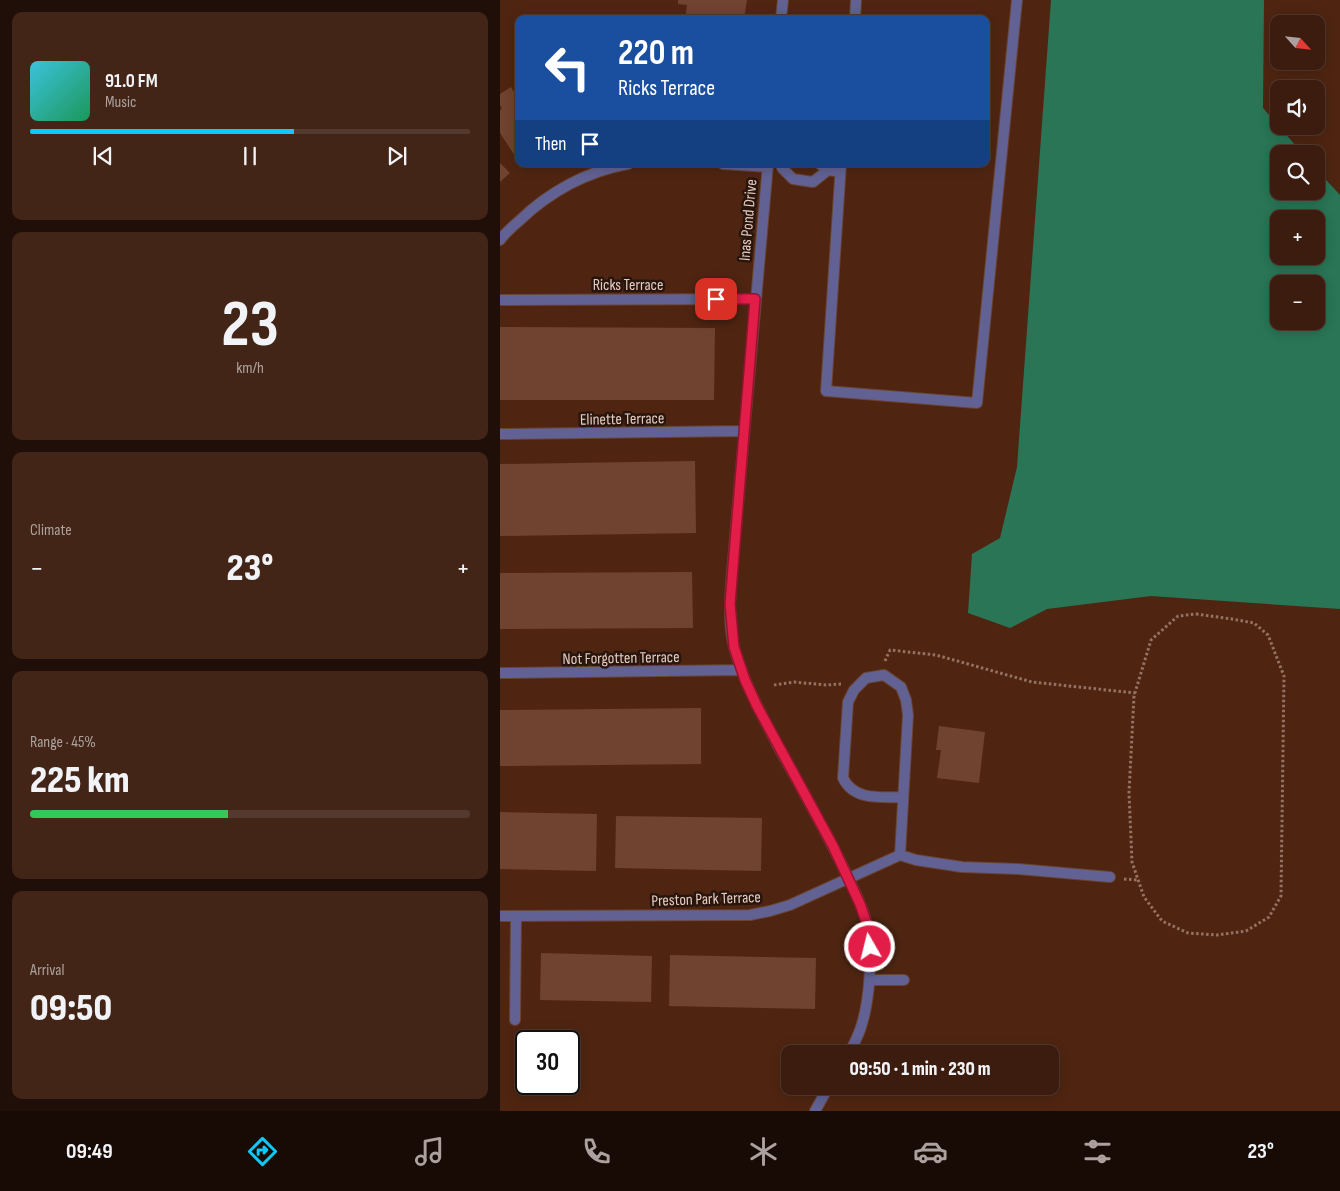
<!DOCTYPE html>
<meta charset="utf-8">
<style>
body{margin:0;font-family:"Sofia Sans Condensed",sans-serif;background:#422517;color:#f1f3f6;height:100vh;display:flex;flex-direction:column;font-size:19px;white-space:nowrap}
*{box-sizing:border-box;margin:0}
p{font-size:16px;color:#aca19e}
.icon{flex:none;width:28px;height:28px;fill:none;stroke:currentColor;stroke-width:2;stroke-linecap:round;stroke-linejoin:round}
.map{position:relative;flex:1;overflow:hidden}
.panel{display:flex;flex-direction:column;gap:12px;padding:12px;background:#200f08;width:500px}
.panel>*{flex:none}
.guide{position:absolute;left:15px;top:15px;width:475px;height:152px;border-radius:10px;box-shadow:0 2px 12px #0003,0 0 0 1px #543a2e;background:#1a4fa0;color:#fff;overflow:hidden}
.needle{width:32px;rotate:117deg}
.controls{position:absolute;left:770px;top:15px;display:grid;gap:10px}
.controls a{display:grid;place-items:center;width:55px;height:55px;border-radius:10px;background:#3b1c0e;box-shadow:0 2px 12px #0003,0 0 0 1px #543a2e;font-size:25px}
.speed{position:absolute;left:15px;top:1030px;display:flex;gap:10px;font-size:25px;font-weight:700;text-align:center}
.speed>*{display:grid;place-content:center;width:65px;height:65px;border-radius:50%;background:#3b1c0e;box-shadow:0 2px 12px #0003,0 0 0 1px #543a2e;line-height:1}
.speed .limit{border:2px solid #111;border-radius:8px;background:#fff;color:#111}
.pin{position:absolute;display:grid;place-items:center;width:42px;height:42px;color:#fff;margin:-21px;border-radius:10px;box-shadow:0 2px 8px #0006}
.me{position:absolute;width:55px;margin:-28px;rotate:352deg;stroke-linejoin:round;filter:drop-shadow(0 0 4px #0008)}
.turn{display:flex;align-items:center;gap:18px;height:105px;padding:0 20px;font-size:22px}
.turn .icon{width:65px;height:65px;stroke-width:2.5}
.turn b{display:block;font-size:35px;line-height:42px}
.then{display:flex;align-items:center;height:48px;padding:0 20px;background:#0003;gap:10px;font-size:19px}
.big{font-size:38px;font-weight:800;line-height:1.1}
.panel .card{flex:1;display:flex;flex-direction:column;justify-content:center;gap:8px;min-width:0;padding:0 18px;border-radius:10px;background:#422517}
.panel .dial{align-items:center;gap:0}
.dial b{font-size:65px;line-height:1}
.song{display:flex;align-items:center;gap:15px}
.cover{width:60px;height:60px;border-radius:8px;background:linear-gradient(135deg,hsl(190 70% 55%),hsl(150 70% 35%))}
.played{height:5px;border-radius:2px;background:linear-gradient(90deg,#0ccafa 60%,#543a2e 60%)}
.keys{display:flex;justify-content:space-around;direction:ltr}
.heat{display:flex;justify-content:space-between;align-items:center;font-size:28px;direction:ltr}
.charge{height:8px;border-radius:4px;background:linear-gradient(90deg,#34c759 45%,#543a2e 0)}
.trip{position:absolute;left:281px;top:1045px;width:278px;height:50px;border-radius:10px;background:#3b1c0e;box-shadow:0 2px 12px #0003,0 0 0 1px #543a2e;font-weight:800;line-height:50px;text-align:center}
.tabs{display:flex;height:80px;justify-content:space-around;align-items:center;background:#180b06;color:#aca19e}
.tabs .icon{width:35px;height:35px}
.tabs .selected{color:#0ccafa}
.tabs b{font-size:22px;color:#f1f3f6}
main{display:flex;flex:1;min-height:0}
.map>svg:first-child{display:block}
.forest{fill:#297556;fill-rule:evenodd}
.building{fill:#704230}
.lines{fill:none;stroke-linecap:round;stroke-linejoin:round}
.service-casing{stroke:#6a4331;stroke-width:12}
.minor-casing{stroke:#6a4331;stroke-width:12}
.path{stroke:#957263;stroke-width:3;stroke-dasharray:2.5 2.5;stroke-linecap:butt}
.service{stroke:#616293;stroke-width:10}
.minor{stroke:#616293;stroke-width:10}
.route-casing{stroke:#92132f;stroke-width:12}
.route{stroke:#e11d48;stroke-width:9}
.labels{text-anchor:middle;stroke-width:5;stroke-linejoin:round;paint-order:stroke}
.street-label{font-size:16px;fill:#e7cbc0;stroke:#28150d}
</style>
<main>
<section class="panel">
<div class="card">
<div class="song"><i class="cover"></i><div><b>91.0 FM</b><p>Music</p></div></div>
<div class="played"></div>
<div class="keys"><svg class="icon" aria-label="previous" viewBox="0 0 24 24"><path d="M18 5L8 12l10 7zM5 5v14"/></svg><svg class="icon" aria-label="pause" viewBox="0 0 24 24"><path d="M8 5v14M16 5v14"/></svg><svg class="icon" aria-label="next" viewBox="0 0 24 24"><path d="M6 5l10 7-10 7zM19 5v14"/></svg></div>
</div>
<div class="card dial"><b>23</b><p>km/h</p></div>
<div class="card"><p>Climate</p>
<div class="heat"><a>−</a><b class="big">23°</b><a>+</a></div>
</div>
<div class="card"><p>Range · 45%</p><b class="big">225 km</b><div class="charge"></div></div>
<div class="card"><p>Arrival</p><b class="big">09:50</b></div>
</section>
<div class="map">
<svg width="840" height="1111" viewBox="0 0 840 1111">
<rect width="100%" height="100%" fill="#4f2512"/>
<path class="forest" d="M551 0H764L763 108 803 154H779V191H816V169L840 195V609L651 596 547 609 510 628 468 613 472 554 500 538 517 467ZM779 219H816V256H779ZM779 284H816V321H779Z"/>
<path class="building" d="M178 0H247L244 19H185L187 5 178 4Z
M11 87 19 100V162L0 133V110L2 109 0 105V94Z
M0 163 10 173 0 182Z
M0 327 215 328 214 400H0Z
M195 461 196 533 0 536V464Z
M192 572 193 628 0 629V573Z
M201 708V764L0 766V710Z
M439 726 485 732 479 783 437 778 441 750H436Z
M0 812 97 814 96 871 0 869Z
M116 816 262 818 261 871 115 868Z
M41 953 152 956 151 1002 40 1000Z
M170 955 316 958 315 1009 169 1006Z"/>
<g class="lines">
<g class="service-casing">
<path id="service" d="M355 19 356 0
M320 164 328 170 335 171
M341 164 326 391 477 403 517 0
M282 168 293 179 313 182 328 170
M0 300 255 299
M400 855 408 715 406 700 401 687 384 675 366 678 354 690 348 702 343 778C354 801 381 797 403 797
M370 980H404
M15 1020 16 916"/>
</g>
<g class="minor-casing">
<path id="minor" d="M281 19 283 0
M223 164 267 167
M268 164 232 572C230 596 228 623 234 647 243 682 261 713 277 744 299 784 322 824 342 865 351 884 362 904 367 924 373 953 370 1002 360 1030 357 1038 353 1046 349 1054
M0 240C5 233 12 227 19 221 49 192 87 171 128 164
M0 434 244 431
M0 673 242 670
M0 916 250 915 270 911 290 905 400 855 416 860 462 867 518 869 610 877
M315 1111 329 1086"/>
</g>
<path class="path" d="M696 614 732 619 754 623 768 635 784 676 781 896 769 917 746 931 717 935 688 933 662 921 644 897 632 862 629 793 634 696 651 640 678 616Z
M385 661 390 650 436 655 532 682 635 693
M274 685 294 682 326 685 341 684
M624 879 638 880"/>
<use href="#service" class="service"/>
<use href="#minor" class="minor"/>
</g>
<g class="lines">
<g class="route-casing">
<path id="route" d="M216 299H255L230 604 234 647 245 680 257 706 333 846 360 904 367 924 370 947"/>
</g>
<use href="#route" class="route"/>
</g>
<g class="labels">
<g class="street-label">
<text transform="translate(247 220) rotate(-85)" y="6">Inas Pond Drive</text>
<text x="128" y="290">Ricks Terrace</text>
<text transform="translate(122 418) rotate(-1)" y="6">Elinette Terrace</text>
<text transform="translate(121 657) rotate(-1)" y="6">Not Forgotten Terrace</text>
<text transform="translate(206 898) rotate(-2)" y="6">Preston Park Terrace</text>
</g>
</g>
</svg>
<div class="controls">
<a><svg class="needle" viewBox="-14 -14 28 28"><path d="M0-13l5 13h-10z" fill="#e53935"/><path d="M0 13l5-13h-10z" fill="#aca19e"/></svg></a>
<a><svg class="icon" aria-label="sound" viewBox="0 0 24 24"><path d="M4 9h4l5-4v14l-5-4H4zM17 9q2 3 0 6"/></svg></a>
<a><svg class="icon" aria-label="search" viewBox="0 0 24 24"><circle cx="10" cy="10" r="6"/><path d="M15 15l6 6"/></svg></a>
<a>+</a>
<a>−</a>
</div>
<div class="speed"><div class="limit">30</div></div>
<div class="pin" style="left:216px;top:299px;background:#d93025"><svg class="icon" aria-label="arrive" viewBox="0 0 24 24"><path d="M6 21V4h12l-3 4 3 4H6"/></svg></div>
<svg class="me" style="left:370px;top:947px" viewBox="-20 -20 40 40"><circle r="17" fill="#e11d48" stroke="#fff" stroke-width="3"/><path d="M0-11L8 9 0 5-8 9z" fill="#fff"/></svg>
<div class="trip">09:50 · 1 min · 230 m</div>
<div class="guide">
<div class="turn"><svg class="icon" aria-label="left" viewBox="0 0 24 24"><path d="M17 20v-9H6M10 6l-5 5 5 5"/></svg><div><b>220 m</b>Ricks Terrace</div></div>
<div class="then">Then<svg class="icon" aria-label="arrive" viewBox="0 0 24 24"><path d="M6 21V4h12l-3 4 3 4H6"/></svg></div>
</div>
</div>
</main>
<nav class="tabs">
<b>09:49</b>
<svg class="icon selected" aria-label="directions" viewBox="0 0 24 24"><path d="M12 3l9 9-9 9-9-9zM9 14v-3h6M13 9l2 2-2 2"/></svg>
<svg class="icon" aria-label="music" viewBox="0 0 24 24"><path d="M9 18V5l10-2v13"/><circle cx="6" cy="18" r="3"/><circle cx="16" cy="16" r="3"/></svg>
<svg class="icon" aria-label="phone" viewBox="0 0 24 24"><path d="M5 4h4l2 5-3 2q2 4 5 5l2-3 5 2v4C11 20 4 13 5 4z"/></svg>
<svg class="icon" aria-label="climate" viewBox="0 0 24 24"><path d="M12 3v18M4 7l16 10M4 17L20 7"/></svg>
<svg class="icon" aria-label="car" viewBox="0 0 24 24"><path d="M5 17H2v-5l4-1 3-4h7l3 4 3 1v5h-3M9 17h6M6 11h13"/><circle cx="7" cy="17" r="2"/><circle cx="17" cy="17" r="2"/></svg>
<svg class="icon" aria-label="filters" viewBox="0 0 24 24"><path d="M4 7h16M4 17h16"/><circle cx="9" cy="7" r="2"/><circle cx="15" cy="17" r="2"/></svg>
<b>23°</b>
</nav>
